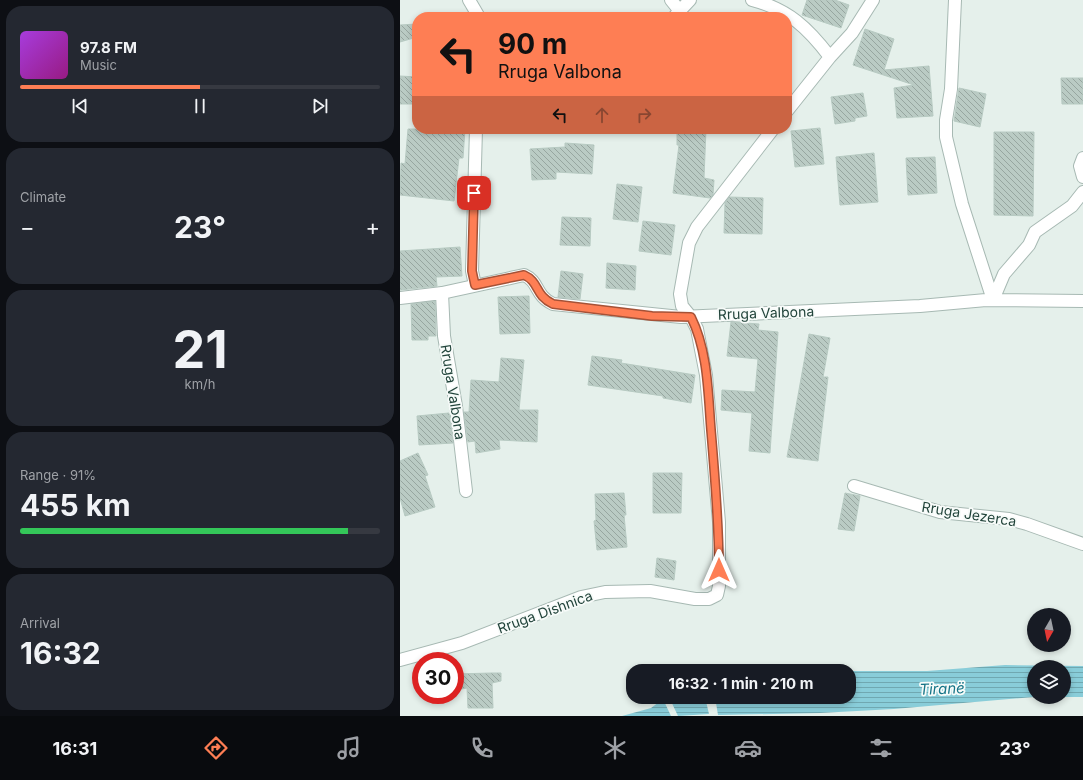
<!DOCTYPE html>
<meta charset="utf-8">
<style>
body{margin:0;font-family:Inter,sans-serif;background:#242831;color:#f1f3f6;height:100vh;display:flex;flex-direction:column;font-size:15px;white-space:nowrap}
*{box-sizing:border-box;margin:0}
p{font-size:13px;color:#9ea1a6}
.icon{flex:none;width:22px;height:22px;fill:none;stroke:currentColor;stroke-width:2;stroke-linecap:round;stroke-linejoin:round}
.map{position:relative;flex:1;overflow:hidden}
.panel{display:flex;flex-direction:column;gap:6px;padding:6px;background:#0d0f14;width:400px}
.panel>*{flex:none}
.top-card{position:absolute;left:12px;top:12px;width:380px;height:122px;border-radius:16px;box-shadow:0 2px 6px #0003;background:#fe7e54;color:#111;overflow:hidden}
.needle{width:26px;rotate:189deg}
.buttons{position:absolute;left:627px;top:608px;display:grid;gap:8px}
.buttons a{display:grid;place-items:center;width:44px;height:44px;border-radius:50%;background:#171b24;box-shadow:0 2px 6px #0003;font-size:20px}
.speed{position:absolute;left:12px;top:652px;display:flex;gap:8px;font-size:20px;font-weight:700;text-align:center}
.speed>*{display:grid;place-content:center;width:52px;height:52px;border-radius:50%;background:#171b24;box-shadow:0 2px 6px #0003;line-height:1}
.speed .limit{border:6px solid #d22;background:#fff;color:#111}
.pin{position:absolute;display:grid;place-items:center;width:34px;height:34px;color:#fff;margin:-17px;border-radius:8px;box-shadow:0 2px 6px #0006}
.me{position:absolute;width:44px;margin:-22px;rotate:0deg;stroke-linejoin:round;filter:drop-shadow(0 0 3px #0008)}
.turn{display:flex;align-items:center;gap:14px;height:84px;padding:0 20px;font-size:18px}
.turn .icon{width:52px;height:52px;stroke-width:2.5}
.turn b{display:block;font-size:28px;line-height:34px}
.lanes{display:flex;align-items:center;height:38px;padding:0 20px;background:#0003;justify-content:center;gap:20px;direction:ltr}
.lanes .off{opacity:.35}
.big{font-size:30px;font-weight:700;line-height:1.1}
.panel .card{flex:1;display:flex;flex-direction:column;justify-content:center;gap:6px;min-width:0;padding:0 14px;border-radius:16px;background:#242831}
.panel .dial{align-items:center;gap:0}
.dial b{font-size:52px;line-height:1}
.song{display:flex;align-items:center;gap:12px}
.cover{width:48px;height:48px;border-radius:6px;background:linear-gradient(135deg,hsl(280 70% 55%),hsl(310 70% 35%))}
.played{height:4px;border-radius:2px;background:linear-gradient(90deg,#fe7e54 50%,#363941 50%)}
.keys{display:flex;justify-content:space-around;direction:ltr}
.heat{display:flex;justify-content:space-between;align-items:center;font-size:22px;direction:ltr}
.charge{height:6px;border-radius:3px;background:linear-gradient(90deg,#34c759 91%,#363941 0)}
.trip{position:absolute;left:226px;top:664px;width:230px;height:40px;border-radius:16px;background:#171b24;box-shadow:0 2px 6px #0003;font-weight:700;line-height:40px;text-align:center}
.dock{display:flex;height:64px;justify-content:space-around;align-items:center;background:#090b0e;color:#9ea1a6}
.dock .icon{width:28px;height:28px}
.dock .active{color:#fe7e54}
.dock b{font-size:18px;color:#f1f3f6}
main{display:flex;flex:1;min-height:0}
.map>svg:first-child{display:block}
.water{fill:url(#water-rules)}
.building{fill:url(#building-back-hatch);stroke:#b7cac2}
.lines{fill:none;stroke-linecap:round;stroke-linejoin:round}
.minor-casing{stroke:#a7b9b3;stroke-width:14}
.minor{stroke:#fff;stroke-width:12}
.route-casing{stroke:#a55237;stroke-width:10}
.route{stroke:#fe7e54;stroke-width:7}
.labels{text-anchor:middle;stroke-width:3.5;stroke-linejoin:round;paint-order:stroke}
.street-label{font-size:14px;fill:#22443b;stroke:#f7fbf9}
.water-label{font-size:15px;font-style:italic;fill:#157487;stroke:#f7fbf9}
</style>
<main>
<section class="panel">
<div class="card">
<div class="song"><i class="cover"></i><div><b>97.8 FM</b><p>Music</p></div></div>
<div class="played"></div>
<div class="keys"><svg class="icon" aria-label="previous" viewBox="0 0 24 24"><path d="M18 5L8 12l10 7zM5 5v14"/></svg><svg class="icon" aria-label="pause" viewBox="0 0 24 24"><path d="M8 5v14M16 5v14"/></svg><svg class="icon" aria-label="next" viewBox="0 0 24 24"><path d="M6 5l10 7-10 7zM19 5v14"/></svg></div>
</div>
<div class="card"><p>Climate</p>
<div class="heat"><a>−</a><b class="big">23°</b><a>+</a></div>
</div>
<div class="card dial"><b>21</b><p>km/h</p></div>
<div class="card"><p>Range · 91%</p><b class="big">455 km</b><div class="charge"></div></div>
<div class="card"><p>Arrival</p><b class="big">16:32</b></div>
</section>
<div class="map">
<svg width="683" height="716" viewBox="0 0 683 716">
<defs>
<pattern id="water-rules" width="6" height="5" patternUnits="userSpaceOnUse"><rect width="6" height="5" fill="#89cdd9"/><path d="M0 2.5h6" fill="none" stroke="#70a8b1"/></pattern>
<pattern id="building-back-hatch" width="6" height="6" patternUnits="userSpaceOnUse"><rect width="6" height="6" fill="#bacbc4"/><path d="M-1 5l2 2M0 0l6 6M5-1l2 2" fill="none" stroke="#97a6a0"/></pattern>
</defs>
<rect width="100%" height="100%" fill="#e5f0eb"/>
<path class="water" d="M605 665 683 666V697H643H664V667H634V697L494 709 420 713 318 715 315 697H449V671H527Z
M269 697H305L309 714 278 716Z
M263 699 271 716H222L251 708Z"/>
<path class="building" d="M407 0H435L449 5 441 28 402 15Z
M17 24V37L0 42V25Z
M465 29 494 39 484 70 529 66 533 116 497 118 494 88 514 85 453 65Z
M0 76 17 77V104H0Z
M661 78H683V104H662Z
M559 88 586 94 580 127 554 121Z
M463 93 467 116 455 118V121L435 124 431 97Z
M420 128 424 164 395 167 391 131Z
M8 129H65L63 158H59L54 201 0 195 1 163 5 164Z
M277 129H306L304 178 314 180 313 195 310 198 273 193 279 145H277Z
M594 132H634L633 216 594 215Z
M165 143 194 145 192 174 156 172V179L132 180 130 149 165 147Z
M474 153 478 202 440 205 436 157Z
M535 157 537 193 508 195 506 158Z
M217 184 242 187 238 222 213 219Z
M329 197 363 198 362 234 324 233 325 203Z
M162 217 191 218 190 246 160 245Z
M243 221 275 225 271 255 239 251Z
M60 247 62 276 36 277 37 286 0 290V251Z
M207 263 236 266 235 290 206 288Z
M161 271 183 274 180 299 158 297Z
M129 296 130 333 100 334 98 297Z
M35 301 36 336H28V340H12L11 304Z
M331 322 359 324 358 330 378 332 370 453 349 451 352 413 321 410 322 390 355 392 358 359 327 356Z
M409 334 430 338 423 377H428L418 461 387 457Z
M192 356 222 360 221 363 295 375 291 403 263 398V396L188 385Z
M101 358 124 360 119 410H138L137 442 99 440 100 449 76 453 75 441 68 442 64 412H69L71 380 99 382Z
M49 413 53 443 19 445 17 416Z
M18 453 28 475 25 476 35 507 5 516 0 498V461Z
M253 473H282L281 513H253Z
M224 493 226 515H224L227 547 197 550 194 521 196 520 195 494Z
M445 493 460 496 454 531 438 529Z
M257 558 276 561 274 580 255 577Z
M92 673H101V681L92 683 93 708H68L67 688 55 690V674Z"/>
<g class="lines">
<g class="minor-casing">
<path id="minor" d="M69 0 79 17
M271 0 279 10
M352 0C388 9 408 28 430 57
M555 0 551 89 546 120V137L562 204 593 300
M274 17 290 0
M387 111 430 57 452 33 473 0
M683 158 680 166 683 177
M75 285 72 271 76 129
M42 293 44 336 56 406 66 491
M0 298 42 293 124 275C140 282 134 295 153 304L281 317 520 306 586 300 683 301
M593 300 604 274 629 245 635 232 672 206 683 192
M454 486 540 512 609 519 627 524 683 544
M0 660 62 643 181 597 205 592 250 591 295 599H309L317 595 319 586V522L306 375 297 329 291 317 282 306 280 294 289 243 297 227 373 129"/>
</g>
<use href="#minor" class="minor"/>
</g>
<g class="lines">
<g class="route-casing">
<path id="route" d="M74 193 72 271 75 285 124 275C140 282 134 295 153 304L252 316 291 317C308 351 308 393 311 430 315 477 319 523 319 570"/>
</g>
<use href="#route" class="route"/>
</g>
<g class="labels">
<g class="street-label">
<text transform="translate(366 313) rotate(-2)" y="5">Rruga Valbona</text>
<text transform="translate(53 392) rotate(81)" y="5">Rruga Valbona</text>
<text transform="translate(569 514) rotate(9)" y="5">Rruga Jezerca</text>
<text transform="translate(145 612) rotate(-20)" y="5">Rruga Dishnica</text>
</g>
<g class="water-label">
<text transform="translate(542 689) rotate(-2)" y="5">Tiranë</text>
</g>
</g>
</svg>
<div class="buttons">
<a><svg class="needle" viewBox="-14 -14 28 28"><path d="M0-13l5 13h-10z" fill="#e53935"/><path d="M0 13l5-13h-10z" fill="#9ea1a6"/></svg></a>
<a><svg class="icon" aria-label="layers" viewBox="0 0 24 24"><path d="M12 4l9 5-9 5-9-5zM3 14l9 5 9-5"/></svg></a>
</div>
<div class="speed"><div class="limit">30</div></div>
<div class="pin" style="left:74px;top:193px;background:#d93025"><svg class="icon" aria-label="arrive" viewBox="0 0 24 24"><path d="M6 21V4h12l-3 4 3 4H6"/></svg></div>
<svg class="me" style="left:319px;top:570px" viewBox="-20 -20 40 40"><path d="M0-17L14 15 0 8-14 15z" fill="#fe7e54" stroke="#fff" stroke-width="4"/></svg>
<div class="trip">16:32 · 1 min · 210 m</div>
<div class="top-card">
<div class="turn"><svg class="icon" aria-label="left" viewBox="0 0 24 24"><path d="M17 20v-9H6M10 6l-5 5 5 5"/></svg><div><b>90 m</b>Rruga Valbona</div></div>
<div class="lanes"><svg class="icon" aria-label="left" viewBox="0 0 24 24"><path d="M17 20v-9H6M10 6l-5 5 5 5"/></svg><svg class="icon off" aria-label="ahead" viewBox="0 0 24 24"><path d="M12 20V5M6 11l6-6 6 6"/></svg><svg class="icon off" aria-label="right" viewBox="0 0 24 24"><path d="M7 20v-9h11M14 6l5 5-5 5"/></svg></div>
</div>
</div>
</main>
<nav class="dock">
<b>16:31</b>
<svg class="icon active" aria-label="directions" viewBox="0 0 24 24"><path d="M12 3l9 9-9 9-9-9zM9 14v-3h6M13 9l2 2-2 2"/></svg>
<svg class="icon" aria-label="music" viewBox="0 0 24 24"><path d="M9 18V5l10-2v13"/><circle cx="6" cy="18" r="3"/><circle cx="16" cy="16" r="3"/></svg>
<svg class="icon" aria-label="phone" viewBox="0 0 24 24"><path d="M5 4h4l2 5-3 2q2 4 5 5l2-3 5 2v4C11 20 4 13 5 4z"/></svg>
<svg class="icon" aria-label="climate" viewBox="0 0 24 24"><path d="M12 3v18M4 7l16 10M4 17L20 7"/></svg>
<svg class="icon" aria-label="car" viewBox="0 0 24 24"><path d="M5 17H2v-5l4-1 3-4h7l3 4 3 1v5h-3M9 17h6M6 11h13"/><circle cx="7" cy="17" r="2"/><circle cx="17" cy="17" r="2"/></svg>
<svg class="icon" aria-label="filters" viewBox="0 0 24 24"><path d="M4 7h16M4 17h16"/><circle cx="9" cy="7" r="2"/><circle cx="15" cy="17" r="2"/></svg>
<b>23°</b>
</nav>
